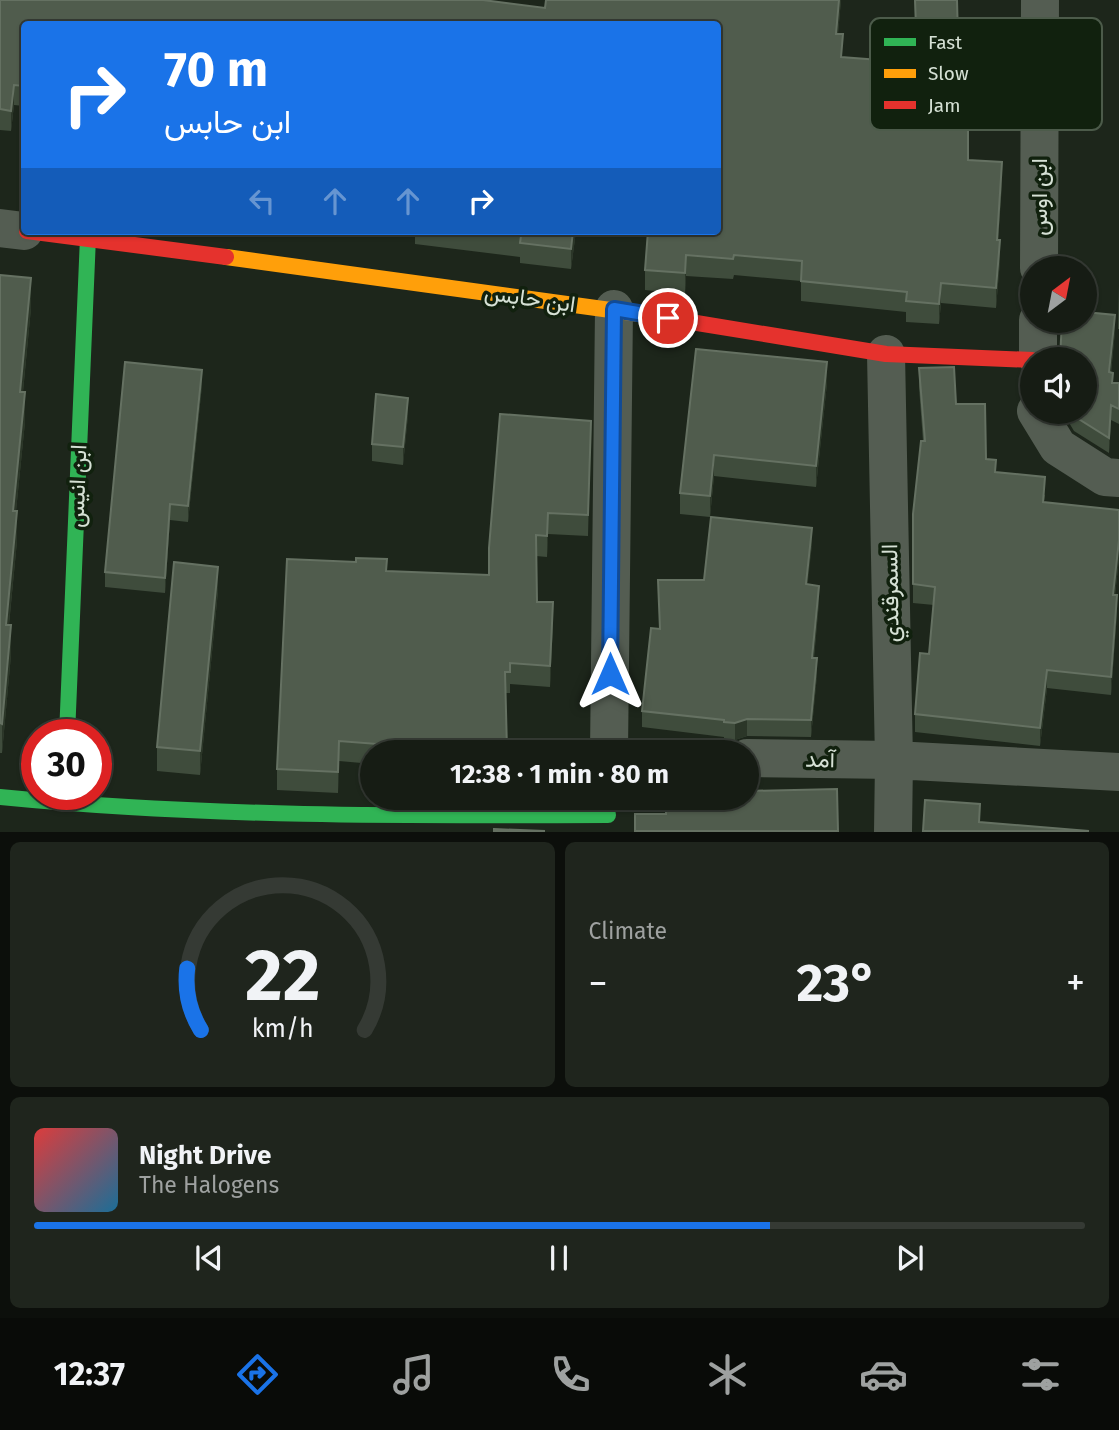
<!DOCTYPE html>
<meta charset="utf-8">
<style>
body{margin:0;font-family:"Fira Sans",Vazirmatn,sans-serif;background:#1f251d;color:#f1f3f6;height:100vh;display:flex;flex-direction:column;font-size:26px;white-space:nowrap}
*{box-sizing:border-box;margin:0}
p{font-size:23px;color:#9ea1a0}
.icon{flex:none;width:38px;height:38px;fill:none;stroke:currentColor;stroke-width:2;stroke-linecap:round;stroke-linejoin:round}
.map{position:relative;height:832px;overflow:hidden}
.panel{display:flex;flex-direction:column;gap:10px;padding:10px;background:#0c0f0b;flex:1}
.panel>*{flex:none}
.top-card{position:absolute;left:21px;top:21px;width:700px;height:214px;border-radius:7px;box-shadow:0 2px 5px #0004,0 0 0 2px #353a34;background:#1a73e8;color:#fff;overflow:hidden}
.needle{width:46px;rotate:32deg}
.buttons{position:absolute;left:1020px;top:256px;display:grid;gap:14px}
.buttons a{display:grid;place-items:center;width:77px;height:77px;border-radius:50%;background:#161c14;box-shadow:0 2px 5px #0004,0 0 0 2px #353a34;font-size:35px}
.speed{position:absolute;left:21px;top:719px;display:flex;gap:14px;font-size:35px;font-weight:700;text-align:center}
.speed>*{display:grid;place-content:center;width:91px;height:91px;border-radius:50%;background:#161c14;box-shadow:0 2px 5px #0004,0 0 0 2px #353a34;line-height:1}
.speed .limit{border:10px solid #d22;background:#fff;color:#111}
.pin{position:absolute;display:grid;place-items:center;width:60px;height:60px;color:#fff;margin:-30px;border:4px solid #fff;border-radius:50%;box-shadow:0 2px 7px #0007}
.me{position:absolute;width:77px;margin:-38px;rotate:0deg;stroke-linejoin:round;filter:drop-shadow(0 0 5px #0008)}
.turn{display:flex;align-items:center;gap:24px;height:147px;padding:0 28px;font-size:32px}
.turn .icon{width:91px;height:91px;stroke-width:2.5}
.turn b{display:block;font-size:49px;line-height:60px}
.lanes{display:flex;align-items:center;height:66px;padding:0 28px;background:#0003;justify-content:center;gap:35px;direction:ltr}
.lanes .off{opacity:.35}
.big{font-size:52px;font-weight:700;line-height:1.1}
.panel .tile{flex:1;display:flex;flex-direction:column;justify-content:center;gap:10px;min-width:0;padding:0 24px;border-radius:10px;background:#1f251d}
.panel .dial{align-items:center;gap:0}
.dial svg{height:182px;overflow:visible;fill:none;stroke:#353a34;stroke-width:7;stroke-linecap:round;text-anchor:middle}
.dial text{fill:#f1f3f6;stroke:none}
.song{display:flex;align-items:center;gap:21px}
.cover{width:84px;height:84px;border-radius:10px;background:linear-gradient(135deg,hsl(0 70% 55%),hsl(200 70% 35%))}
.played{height:7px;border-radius:4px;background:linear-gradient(90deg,#1a73e8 70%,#353a34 70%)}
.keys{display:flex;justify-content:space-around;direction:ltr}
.heat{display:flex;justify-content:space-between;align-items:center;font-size:38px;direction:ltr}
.panel .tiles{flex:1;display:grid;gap:10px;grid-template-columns:1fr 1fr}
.tile:last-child{grid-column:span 2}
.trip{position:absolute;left:360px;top:740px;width:399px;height:70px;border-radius:35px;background:#161c14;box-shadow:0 2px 5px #0004,0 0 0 2px #353a34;font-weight:700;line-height:70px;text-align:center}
.dock{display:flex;height:112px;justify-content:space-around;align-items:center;background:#090b08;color:#9ea1a0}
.dock .icon{width:49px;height:49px}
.dock .on{color:#1a73e8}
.dock b{font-size:32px;color:#f1f3f6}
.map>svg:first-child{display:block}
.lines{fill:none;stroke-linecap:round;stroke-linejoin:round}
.street{stroke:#545d52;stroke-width:38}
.fast{stroke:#30b455;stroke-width:16}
.slow{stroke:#ff9f0a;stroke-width:16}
.jam{stroke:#e5322d;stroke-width:16}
.wall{fill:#3f4c3c}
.shaded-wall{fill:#2b3628}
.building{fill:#505c4d;stroke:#657162;stroke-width:2}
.route-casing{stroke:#114b97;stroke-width:18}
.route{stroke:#1a73e8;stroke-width:12}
.labels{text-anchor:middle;stroke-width:7;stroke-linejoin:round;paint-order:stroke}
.street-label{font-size:23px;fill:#d6e1d5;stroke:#11210e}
.key{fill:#11210e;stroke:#4c5b4a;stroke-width:2}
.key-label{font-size:19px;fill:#d6e1d5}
</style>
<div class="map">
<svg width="1119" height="832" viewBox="0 0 1119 832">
<rect width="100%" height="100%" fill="#1d261b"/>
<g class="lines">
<path class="street" d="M0 228 24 231
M1039 268 1040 0
M886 354 894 760 893 832
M1038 359V320
M1036 411 1058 447 1105 477 1119 478
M609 752 614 309
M747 758 894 760 1119 772"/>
<path class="fast" d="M67 735 88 237
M0 797C202 817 405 816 608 815"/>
<path class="slow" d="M226 257 654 316"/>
<path class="jam" d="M27 231 226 257
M654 316 886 354 1032 360"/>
</g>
<path class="wall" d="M0 0 545 8 546 0H841L838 34 842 57 959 75 968 160 1002 183 998 240 1000 260 996 308 941 303 939 324 906 322V312L801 301V281L734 275 733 279 686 276 685 294 645 290V270L718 24H24V106L14 105 11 131 0 130Z
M415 231H576L571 269 520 263V257L415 244Z
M0 275 31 308 23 392 25 422 16 511 17 541 9 625 11 655 2 753H0Z
M1119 285V329H1118Z
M1115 331 1111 373 1113 383H1119V424L1111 420 1109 453 1074 431 1062 411H1085Z
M696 349 827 383 816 487 714 476 710 517 680 514V493Z
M919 368 956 404 986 459 996 472 1045 495 1044 502 1119 510V558L1115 595 1117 613 1111 695 1047 688 1040 746 915 732V714L929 654 934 605 913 603V514L923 441 919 387Z
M202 385 188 522 170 520 165 593 105 587V572Z
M408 415 403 465 372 461V444Z
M591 421 588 536 548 534 547 557 536 556 537 602 553 623 550 687 510 684V693H505L507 752H373V764L339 761 338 793 277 790V769L387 571 489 575Z
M812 544 807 584 819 602 814 658 817 675 811 737 747 736 735 740 724 739V737L642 727V711L659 629Z
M218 591 200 775 157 771V747Z"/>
<path class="shaded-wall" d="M839 0H841L836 54V34Z
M14 85V105L11 131V111Z
M1002 162V183L997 260V240Z
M573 231H576L571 269V249Z
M1000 240V260L996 308V288Z
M686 255V276L685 294V273Z
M31 278V308L20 421V392Z
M941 283V303L939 324V304Z
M1115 315V331L1109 388V372Z
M827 362V383L816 487V466Z
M202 370V385L188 522V506Z
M25 392V422L13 541V511Z
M408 398V415L403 465V447Z
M1111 405V420L1109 453V438Z
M714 455V476L710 517V496Z
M170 504V520L165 593V578Z
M17 511V541L6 654V625Z
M548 513V534L547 557V536Z
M812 528V544L806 601V584Z
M1119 540V558L1113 613V595Z
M218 567V591L200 775V751Z
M819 586V602L812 674V658Z
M1117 595V613L1111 695V677Z
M553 602V623L550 687V666Z
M11 625V655L2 753V724Z
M817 658V675L811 737V720Z
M1047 670V688L1040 746V728Z
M747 719V736L735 740V723Z
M339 741V761L338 793V772Z"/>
<path class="building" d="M0 0H483L545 8 546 0H839L836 34H843L841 57 906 62V28H916L915 0H957L959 75H968V160L1002 162 997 240H1000L996 288 941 283 939 304 906 301 907 292 801 281 802 261 734 255 733 259 686 255 685 273 645 270 648 231H718V24H24V86L14 85 11 111 0 109Z
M476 231H573L571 249 520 243 521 236Z
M0 275 31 278 20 392H25L13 511H17L6 625H11L2 724 0 723Z
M1085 312 1115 315 1109 372 1113 373 1112 383H1119V409L1111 405 1109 438 1074 416 1071 411H1085V359H1060L1062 320H1085Z
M696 349 827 362 816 466 714 455 710 496 680 493Z
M125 362 202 370 188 506 170 504 165 578 105 572Z
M954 367 956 404H985L986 459 996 460 995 472 1045 477 1043 502 1119 510V540L1113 595H1117L1111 677 1047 670 1040 728 915 714 920 653 929 654 935 587 913 584V514L921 441H925L919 368Z
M376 394 408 398 403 447 372 444Z
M500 414 591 421 588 515 548 513 547 536 536 535 537 602H553L550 666 510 663V672H505L507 750 416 745V747L339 741 338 772 277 769 287 559 356 562V558L387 559 386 571 489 575V548Z
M711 517 812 528 806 584 819 586 812 658H817L811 720 747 719 735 723 724 722V720L642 711 651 628 660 629 658 580H704Z
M174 562 218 567 200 751 157 747Z
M837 789 838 831H635V814H666V798H747V791Z
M925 800 980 804 979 822 1089 831H923Z
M494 829 545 831H494Z"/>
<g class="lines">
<g class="route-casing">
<path id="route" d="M610 674 614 309 668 318"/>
</g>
<use href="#route" class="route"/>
</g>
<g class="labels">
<g class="street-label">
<text transform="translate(1039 197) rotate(-90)" y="8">ابن اوس</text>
<text transform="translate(530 298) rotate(8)" y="8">ابن حابس</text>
<text transform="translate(77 486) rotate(-88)" y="8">ابن انيس</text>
<text transform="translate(890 593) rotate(-91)" y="8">السمرقندي</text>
<text transform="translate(820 759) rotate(1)" y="8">آمد</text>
</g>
</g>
<rect x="870" y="18" width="232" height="112" rx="10" class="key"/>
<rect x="884" y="38" width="32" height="8" fill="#30b455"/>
<rect x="884" y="69" width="32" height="9" fill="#ff9f0a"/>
<rect x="884" y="101" width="32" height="8" fill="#e5322d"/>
<g class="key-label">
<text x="928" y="49">Fast</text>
<text x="928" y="80">Slow</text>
<text x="928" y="112">Jam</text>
</g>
</svg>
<div class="buttons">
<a><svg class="needle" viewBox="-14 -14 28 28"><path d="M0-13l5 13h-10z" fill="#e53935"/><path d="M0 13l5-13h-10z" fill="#9ea1a0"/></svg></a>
<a><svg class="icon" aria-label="sound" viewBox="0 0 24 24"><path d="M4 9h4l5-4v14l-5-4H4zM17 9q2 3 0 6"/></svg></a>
</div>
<div class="speed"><div class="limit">30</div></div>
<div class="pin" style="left:668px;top:318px;background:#d93025"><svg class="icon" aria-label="arrive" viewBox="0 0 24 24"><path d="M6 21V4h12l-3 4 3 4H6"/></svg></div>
<svg class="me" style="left:610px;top:674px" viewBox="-20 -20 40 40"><path d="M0-17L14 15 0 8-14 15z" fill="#1a73e8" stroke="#fff" stroke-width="4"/></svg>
<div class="trip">12:38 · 1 min · 80 m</div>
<div class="top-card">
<div class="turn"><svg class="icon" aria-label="right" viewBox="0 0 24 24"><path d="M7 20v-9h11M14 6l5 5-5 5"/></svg><div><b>70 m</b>ابن حابس</div></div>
<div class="lanes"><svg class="icon off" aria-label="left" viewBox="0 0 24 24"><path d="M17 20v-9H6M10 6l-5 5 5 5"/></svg><svg class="icon off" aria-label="ahead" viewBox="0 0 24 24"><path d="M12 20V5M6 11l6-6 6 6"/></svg><svg class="icon off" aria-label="ahead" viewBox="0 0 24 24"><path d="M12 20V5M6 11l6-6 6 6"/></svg><svg class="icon" aria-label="right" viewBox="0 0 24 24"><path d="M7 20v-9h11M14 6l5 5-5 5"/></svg></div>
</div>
</div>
<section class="panel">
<div class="tiles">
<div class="tile dial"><svg viewBox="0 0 100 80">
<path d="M14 69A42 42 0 1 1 86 69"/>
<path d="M14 69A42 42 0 0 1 8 42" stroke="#1a73e8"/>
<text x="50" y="56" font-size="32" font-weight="700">22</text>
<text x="50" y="72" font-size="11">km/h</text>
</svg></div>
<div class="tile"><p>Climate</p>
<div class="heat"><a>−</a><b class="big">23°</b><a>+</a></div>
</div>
<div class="tile">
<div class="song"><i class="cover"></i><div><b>Night Drive</b><p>The Halogens</p></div></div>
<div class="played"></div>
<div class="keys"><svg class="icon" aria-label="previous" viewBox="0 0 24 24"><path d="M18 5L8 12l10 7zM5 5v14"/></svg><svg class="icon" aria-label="pause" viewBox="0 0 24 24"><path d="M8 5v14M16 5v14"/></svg><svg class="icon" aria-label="next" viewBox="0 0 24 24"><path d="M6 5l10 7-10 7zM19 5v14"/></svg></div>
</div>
</div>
</section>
<nav class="dock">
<b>12:37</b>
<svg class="icon on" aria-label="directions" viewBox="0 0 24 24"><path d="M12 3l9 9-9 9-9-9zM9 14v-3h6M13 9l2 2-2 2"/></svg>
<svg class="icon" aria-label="music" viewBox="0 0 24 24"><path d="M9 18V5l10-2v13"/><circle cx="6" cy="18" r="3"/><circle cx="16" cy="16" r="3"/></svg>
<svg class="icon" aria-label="phone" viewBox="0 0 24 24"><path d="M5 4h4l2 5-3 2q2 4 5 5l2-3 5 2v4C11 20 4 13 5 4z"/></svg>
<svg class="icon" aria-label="climate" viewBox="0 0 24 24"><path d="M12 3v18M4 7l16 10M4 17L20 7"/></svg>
<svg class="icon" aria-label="car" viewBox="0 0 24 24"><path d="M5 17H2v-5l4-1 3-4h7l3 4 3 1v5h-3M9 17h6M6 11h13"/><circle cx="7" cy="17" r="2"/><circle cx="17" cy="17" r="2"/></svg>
<svg class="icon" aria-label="filters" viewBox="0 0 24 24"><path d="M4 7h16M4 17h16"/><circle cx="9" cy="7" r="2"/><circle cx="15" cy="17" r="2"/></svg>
</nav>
